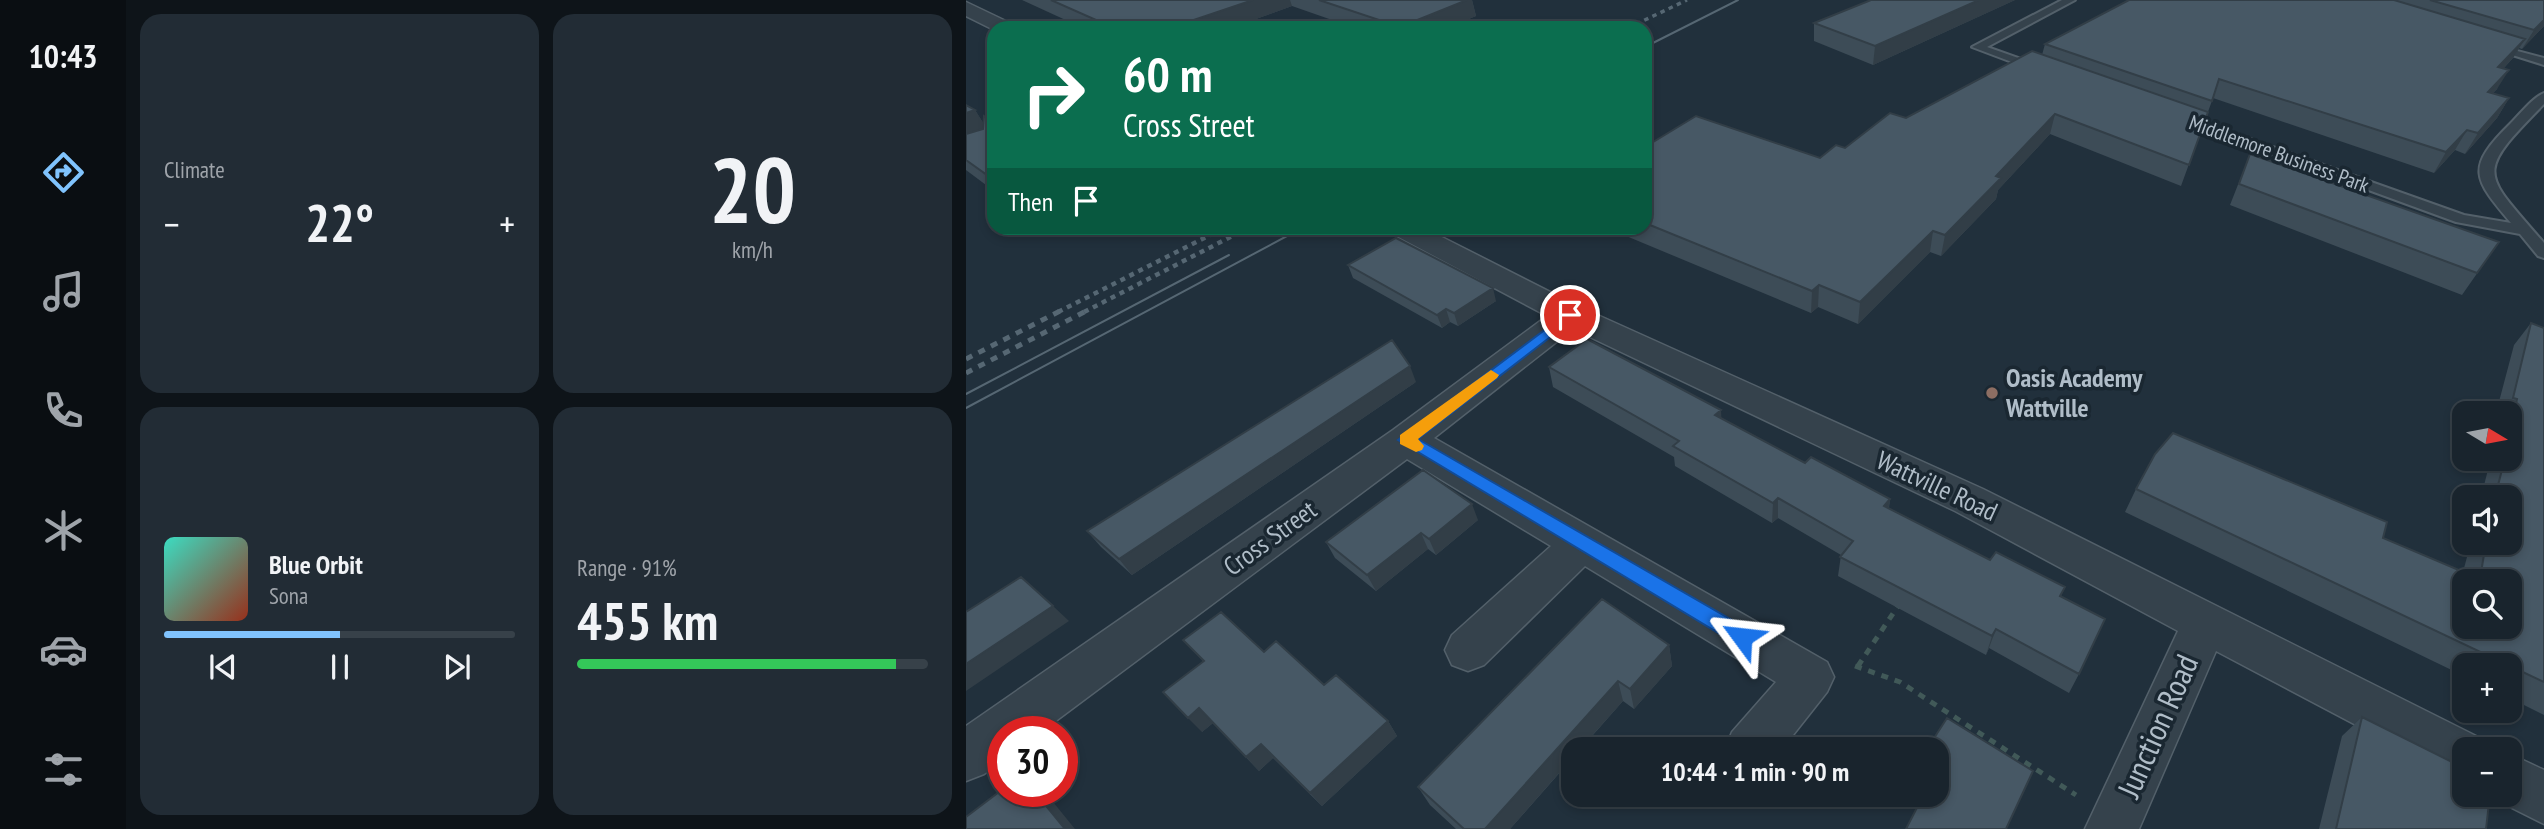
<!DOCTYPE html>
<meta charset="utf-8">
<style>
body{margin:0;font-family:"PT Sans Narrow",sans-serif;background:#222c35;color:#f1f3f6;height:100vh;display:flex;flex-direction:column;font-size:26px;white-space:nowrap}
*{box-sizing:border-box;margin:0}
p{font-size:23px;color:#9fa4aa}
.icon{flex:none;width:38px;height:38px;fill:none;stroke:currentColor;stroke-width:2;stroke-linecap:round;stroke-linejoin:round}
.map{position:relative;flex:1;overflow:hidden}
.panel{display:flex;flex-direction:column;gap:14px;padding:14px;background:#0e1419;width:840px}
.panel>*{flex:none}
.top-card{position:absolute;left:21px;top:21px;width:665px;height:214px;border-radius:21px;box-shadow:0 4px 10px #0003,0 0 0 2px #374149;background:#0b6e4f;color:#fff;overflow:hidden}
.needle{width:46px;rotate:100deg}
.tools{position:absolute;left:1486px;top:401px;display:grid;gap:14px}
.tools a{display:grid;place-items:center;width:70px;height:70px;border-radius:14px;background:#19242d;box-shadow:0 4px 10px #0003,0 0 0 2px #374149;font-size:35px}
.speed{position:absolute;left:21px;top:716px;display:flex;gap:14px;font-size:35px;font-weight:700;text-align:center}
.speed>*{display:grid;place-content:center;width:91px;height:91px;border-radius:50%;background:#19242d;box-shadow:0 4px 10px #0003,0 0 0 2px #374149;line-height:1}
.speed .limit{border:10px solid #d22;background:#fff;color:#111}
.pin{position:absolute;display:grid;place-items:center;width:60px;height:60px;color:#fff;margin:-30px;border:4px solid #fff;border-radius:50%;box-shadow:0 2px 7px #0007}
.me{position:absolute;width:77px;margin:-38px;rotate:300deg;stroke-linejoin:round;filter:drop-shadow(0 0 5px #0008)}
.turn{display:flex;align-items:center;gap:24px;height:147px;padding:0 21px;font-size:32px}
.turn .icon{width:91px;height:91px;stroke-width:2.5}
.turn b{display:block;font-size:49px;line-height:60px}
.then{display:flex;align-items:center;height:66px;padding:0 21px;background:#0003;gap:14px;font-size:26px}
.big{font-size:52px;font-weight:800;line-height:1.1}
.panel .widget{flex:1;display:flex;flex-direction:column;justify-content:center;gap:10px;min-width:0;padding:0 24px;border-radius:21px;background:#222c35}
.panel .dial{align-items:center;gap:0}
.dial b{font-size:91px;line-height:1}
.song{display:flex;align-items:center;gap:21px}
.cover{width:84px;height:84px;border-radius:10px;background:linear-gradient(135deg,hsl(170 70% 55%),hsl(10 70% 35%))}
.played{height:7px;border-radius:4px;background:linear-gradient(90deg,#80c3fd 50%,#374149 50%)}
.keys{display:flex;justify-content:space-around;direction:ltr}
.heat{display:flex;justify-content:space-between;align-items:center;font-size:38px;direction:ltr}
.charge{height:10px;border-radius:5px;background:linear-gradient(90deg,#34c759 91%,#374149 0)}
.panel .tiles{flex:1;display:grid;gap:14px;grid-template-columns:repeat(2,1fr)}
.trip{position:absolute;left:595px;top:737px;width:388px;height:70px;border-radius:21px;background:#19242d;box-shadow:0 4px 10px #0003,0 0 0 2px #374149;font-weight:800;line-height:70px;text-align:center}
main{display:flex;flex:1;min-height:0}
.menu{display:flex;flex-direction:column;width:126px;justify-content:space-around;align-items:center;background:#0a0e12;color:#9fa4aa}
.menu .icon{width:49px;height:49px}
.menu .selected{color:#80c3fd}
.menu b{font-size:32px;color:#f1f3f6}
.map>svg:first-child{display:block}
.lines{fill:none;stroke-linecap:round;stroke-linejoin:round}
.service-casing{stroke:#53606a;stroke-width:4}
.minor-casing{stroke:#53606a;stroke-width:3}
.path{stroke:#415958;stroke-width:5;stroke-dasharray:7 7;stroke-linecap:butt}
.service{fill:#35424c;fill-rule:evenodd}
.minor{fill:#35424c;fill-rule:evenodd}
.tram{stroke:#566773;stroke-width:2}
.rail-far2{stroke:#566773;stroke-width:3.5;stroke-dasharray:4.5 4.5;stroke-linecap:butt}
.rail-far1{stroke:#566773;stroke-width:4.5;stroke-dasharray:5 5;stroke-linecap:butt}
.rail{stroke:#566773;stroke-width:5;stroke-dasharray:7 7;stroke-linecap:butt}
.wall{fill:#3d4c57}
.shaded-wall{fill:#323e47}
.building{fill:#475865;stroke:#323e47;stroke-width:2;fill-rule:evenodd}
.route{fill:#1a73e8;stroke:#114b97;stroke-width:2}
.slow{fill:#f59e0b}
.education-dot{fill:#8d6e63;stroke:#1a2731;stroke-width:2.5}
.labels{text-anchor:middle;stroke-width:7;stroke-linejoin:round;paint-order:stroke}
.far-street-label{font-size:21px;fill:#b0bdc8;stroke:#1a2731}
.poi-label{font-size:26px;font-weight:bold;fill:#b0bdc8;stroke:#1a2731;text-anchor:start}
.street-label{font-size:26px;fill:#b0bdc8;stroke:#1a2731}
.near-street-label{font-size:32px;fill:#b0bdc8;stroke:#1a2731}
</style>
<main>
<nav class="menu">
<b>10:43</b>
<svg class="icon selected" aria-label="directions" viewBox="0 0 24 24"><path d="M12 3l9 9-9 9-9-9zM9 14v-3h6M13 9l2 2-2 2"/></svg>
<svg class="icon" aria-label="music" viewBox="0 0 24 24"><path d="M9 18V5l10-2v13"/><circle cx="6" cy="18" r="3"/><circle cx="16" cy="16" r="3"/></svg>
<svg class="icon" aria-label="phone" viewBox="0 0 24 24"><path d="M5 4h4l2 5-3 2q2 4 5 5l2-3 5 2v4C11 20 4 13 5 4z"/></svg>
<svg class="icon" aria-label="climate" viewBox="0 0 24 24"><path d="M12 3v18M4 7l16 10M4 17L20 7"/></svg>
<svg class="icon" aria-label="car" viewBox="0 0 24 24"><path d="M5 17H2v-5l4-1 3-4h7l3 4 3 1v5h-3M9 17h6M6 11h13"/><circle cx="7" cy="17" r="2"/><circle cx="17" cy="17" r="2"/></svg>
<svg class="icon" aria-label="filters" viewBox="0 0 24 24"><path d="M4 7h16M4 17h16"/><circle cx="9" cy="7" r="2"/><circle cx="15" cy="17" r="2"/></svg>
</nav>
<section class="panel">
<div class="tiles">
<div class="widget"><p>Climate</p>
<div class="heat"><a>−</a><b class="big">22°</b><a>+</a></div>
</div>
<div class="widget dial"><b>20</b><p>km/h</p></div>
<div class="widget">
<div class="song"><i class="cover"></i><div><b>Blue Orbit</b><p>Sona</p></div></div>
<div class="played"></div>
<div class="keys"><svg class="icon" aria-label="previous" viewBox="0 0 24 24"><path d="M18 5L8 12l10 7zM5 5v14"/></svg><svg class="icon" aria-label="pause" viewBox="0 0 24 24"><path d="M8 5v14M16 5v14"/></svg><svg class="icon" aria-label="next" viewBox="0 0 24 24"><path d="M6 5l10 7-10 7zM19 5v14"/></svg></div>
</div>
<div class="widget"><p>Range · 91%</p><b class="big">455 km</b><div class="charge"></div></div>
</div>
</section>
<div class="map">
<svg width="1578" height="829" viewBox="0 0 1578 829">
<rect width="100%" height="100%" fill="#21303c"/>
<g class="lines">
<g class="service-casing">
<path id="service" d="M1096 0H1109L1021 47 1075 66V70H1067L1006 47Z
M1521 43 1578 58V65L1521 47Z
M1578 93V104C1508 175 1516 171 1578 243V258L1572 256 1554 234 1490 222 1206 118 1217 115 1498 215 1545 223C1507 178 1499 168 1545 123 1555 113 1566 98 1578 93Z"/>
</g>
<g class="minor-casing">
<path id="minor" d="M0 2 46 24 49 28 28 30 0 16Z
M423 228H458L616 308 1017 489 1516 739 1520 749H1498V782L1250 651 1173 829H1119L1212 631 989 511 607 329 468 438 861 662 868 677 861 692 816 749H759L766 732 810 682 619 566 518 665 502 671 486 665 479 650 486 635 585 546 441 459 75 732H37V760L18 774 0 781V726L427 430 581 316 427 234Z
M1544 754 1578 770V824L1526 798 1524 794H1544Z"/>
</g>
<path class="path" d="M889 666 934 682 1110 795
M892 666 934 603"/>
<use href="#service" class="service"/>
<use href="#minor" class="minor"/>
<path class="tram" d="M679 47 772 0
M0 394 263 255
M0 408 336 228"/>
<path class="rail-far2" d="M662 28 721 0"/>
<path class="rail-far1" d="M92 312 258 228
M118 312 282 228"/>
<path class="rail" d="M0 359 96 310
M0 373 122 310"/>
</g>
<path class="wall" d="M56 0H506L510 16 481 28H389L326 6 265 28H117Z
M905 0H1049L907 65 848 41V23Z
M1163 0H1578V26L1556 49 1553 48 1547 58 1538 68 1531 89 1527 93 1543 98 1531 118 1499 154 1489 150 1468 173 1247 98 1215 186 1084 134 1032 190 1030 199 975 256 964 252 892 324 852 307 845 313 641 228H679V147L854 158 879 148 940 118 1076 55 1079 44Z
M0 105 9 110 17 123 28 122V191L0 170Z
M1284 154 1533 242 1496 295 1264 205Z
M382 265 530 301 492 326 484 322 476 328 387 278Z
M1565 323 1578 328V715L1544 698V665H1498V676L1159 512 1170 489 1417 538 1497 572 1505 542H1544V497H1515L1525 458H1544V413H1530L1548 345Z
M583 367 755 418 839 463 924 499 923 508 1024 560 1099 587 1095 596 1113 674 1103 693 1023 648 1020 655 872 576 875 555 812 518 806 523 709 466 708 457 587 387Z
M450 382 166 575 135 547 121 531Z
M512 520 470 555 462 549 410 591 369 558 360 542Z
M217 640 298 652 422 721 431 736 356 806 307 758 293 771 247 723 236 732 237 661Z
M703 645 706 666 668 709 657 701 544 829H490L464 805 452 787Z
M1396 717 1520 829H1353L1376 736Z"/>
<path class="shaded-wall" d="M287 0H324L326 6 265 28H204Z
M501 0H506L510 16 481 28H434Z
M1013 0H1049L907 65 909 46Z
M1578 20V26L1556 49 1568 30Z
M1559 39 1547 58 1521 86 1532 67Z
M1543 70 1531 89 1510 112 1522 92Z
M1543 98 1531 118 1499 154 1512 133Z
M9 110 22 130 0 138V113Z
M1089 114 1084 134 1032 190 1030 199 975 256 979 235 1030 176Z
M1501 130 1489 150 1468 173 1480 152Z
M967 231 964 252 892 324 894 302Z
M853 285 852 307 845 313 846 291Z
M527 288 530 301 492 326 488 313Z
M480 309 484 322 476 328 471 315Z
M444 366 450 382 166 575 153 559Z
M755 410 756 430 749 415Z
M812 498V518L806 523 807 503Z
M924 499 921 519 918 506Z
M506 504 512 520 470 555 463 539Z
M455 533 462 549 410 591 401 575Z
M87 606 103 621 0 691V664Z
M1030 629 1023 648 1020 655 1026 636Z
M703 645 706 666 668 709 664 689Z
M652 681 657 701 614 749H607V757L544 829H519Z
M233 708 247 723 236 732 222 718Z
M422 721 431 736 356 806 344 793Z
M295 744 307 758 293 771 280 757Z
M68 791H78L79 792 109 829H99Z"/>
<path class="building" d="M85 0H287L204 28H148Z
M353 0H501L434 27Z
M905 0H1013L909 46 848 23Z
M1163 0H1428L1559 39 1532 67 1543 70 1522 92 1543 98 1512 133 1501 130 1480 152 1253 79 1246 101 1079 44Z
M1464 0H1578V20L1568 30Z
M1066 51 1242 112 1223 165 1089 114 1030 176 1035 178 979 235 967 231 894 302 853 285 846 291 679 223V147L730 116 854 158 870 145 879 148 924 113 940 118Z
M0 105 9 110 0 113Z
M18 116 28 122V180L0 160V134L17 129Z
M1284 154 1533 242 1511 273 1273 184Z
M430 238 527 288 488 313 480 309 471 315 382 265Z
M1565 323 1578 328V682L1170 489 1189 454 1207 433 1421 522 1417 538 1514 579 1520 542H1544V497H1529L1539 458H1544V442L1546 431 1544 430 1551 399 1547 398ZM1498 581H1544V626H1498Z
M621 339 755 410 749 415 839 463 845 457 924 499 918 506 1024 560 1030 552 1099 587 1094 596 1139 619 1113 674 1030 629 1026 636 874 557 887 541 812 498 807 503 707 446 713 441 583 367Z
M426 340 444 366 153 559 121 531Z
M457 470 506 504 463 539 455 533 401 575 360 542Z
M55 577 87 606 0 664V612Z
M636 599 703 645 664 689 652 681 519 829H498L452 787Z
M255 612 298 652 310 641 358 685 370 675 422 721 344 793 295 744 280 757 233 708 222 718 197 692 238 661 217 640Z
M1396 717 1498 768V794H1524L1520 829H1370Z
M981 718 1067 771 1040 829H940L958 794H971V749H961Z
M37 789V791H68L99 829H0V817Z"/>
<path class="route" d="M604 311 611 315 609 318 452 439 783 630 786 637 783 643 776 645 769 643 432 440Z"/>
<path class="slow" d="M525 370 533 375 531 378 452 439 458 446 456 450 450 452 434 444V435Z"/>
<circle class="education-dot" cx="1026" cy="393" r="7"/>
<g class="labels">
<g class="far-street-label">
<text transform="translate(1313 154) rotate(20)" y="7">Middlemore Business Park</text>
</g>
<g class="poi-label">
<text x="1040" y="387">Oasis Academy<tspan x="1040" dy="30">Wattville</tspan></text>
</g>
<g class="street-label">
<text transform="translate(971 486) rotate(25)" y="9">Wattville Road</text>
<text transform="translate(304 538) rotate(-36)" y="9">Cross Street</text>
</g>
<g class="near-street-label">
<text transform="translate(1192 726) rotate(-66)" y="11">Junction Road</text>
</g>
</g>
</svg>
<div class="tools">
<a><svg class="needle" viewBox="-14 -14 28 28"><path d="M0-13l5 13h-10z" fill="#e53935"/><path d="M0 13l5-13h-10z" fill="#9fa4aa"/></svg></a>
<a><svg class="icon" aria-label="sound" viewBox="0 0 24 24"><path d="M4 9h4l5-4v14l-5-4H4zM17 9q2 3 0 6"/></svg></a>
<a><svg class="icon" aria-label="search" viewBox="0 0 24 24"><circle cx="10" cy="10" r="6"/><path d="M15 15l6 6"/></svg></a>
<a>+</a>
<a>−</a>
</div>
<div class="speed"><div class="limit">30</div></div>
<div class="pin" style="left:604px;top:315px;background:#d93025"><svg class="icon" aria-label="arrive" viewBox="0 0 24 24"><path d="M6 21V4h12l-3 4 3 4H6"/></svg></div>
<svg class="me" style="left:776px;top:637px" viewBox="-20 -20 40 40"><path d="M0-17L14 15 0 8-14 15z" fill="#1a73e8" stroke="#fff" stroke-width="4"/></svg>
<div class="trip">10:44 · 1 min · 90 m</div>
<div class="top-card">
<div class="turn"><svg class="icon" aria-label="right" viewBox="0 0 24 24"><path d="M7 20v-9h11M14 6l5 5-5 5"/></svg><div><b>60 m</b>Cross Street</div></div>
<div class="then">Then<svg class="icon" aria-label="arrive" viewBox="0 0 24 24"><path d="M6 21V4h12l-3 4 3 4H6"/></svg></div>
</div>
</div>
</main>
